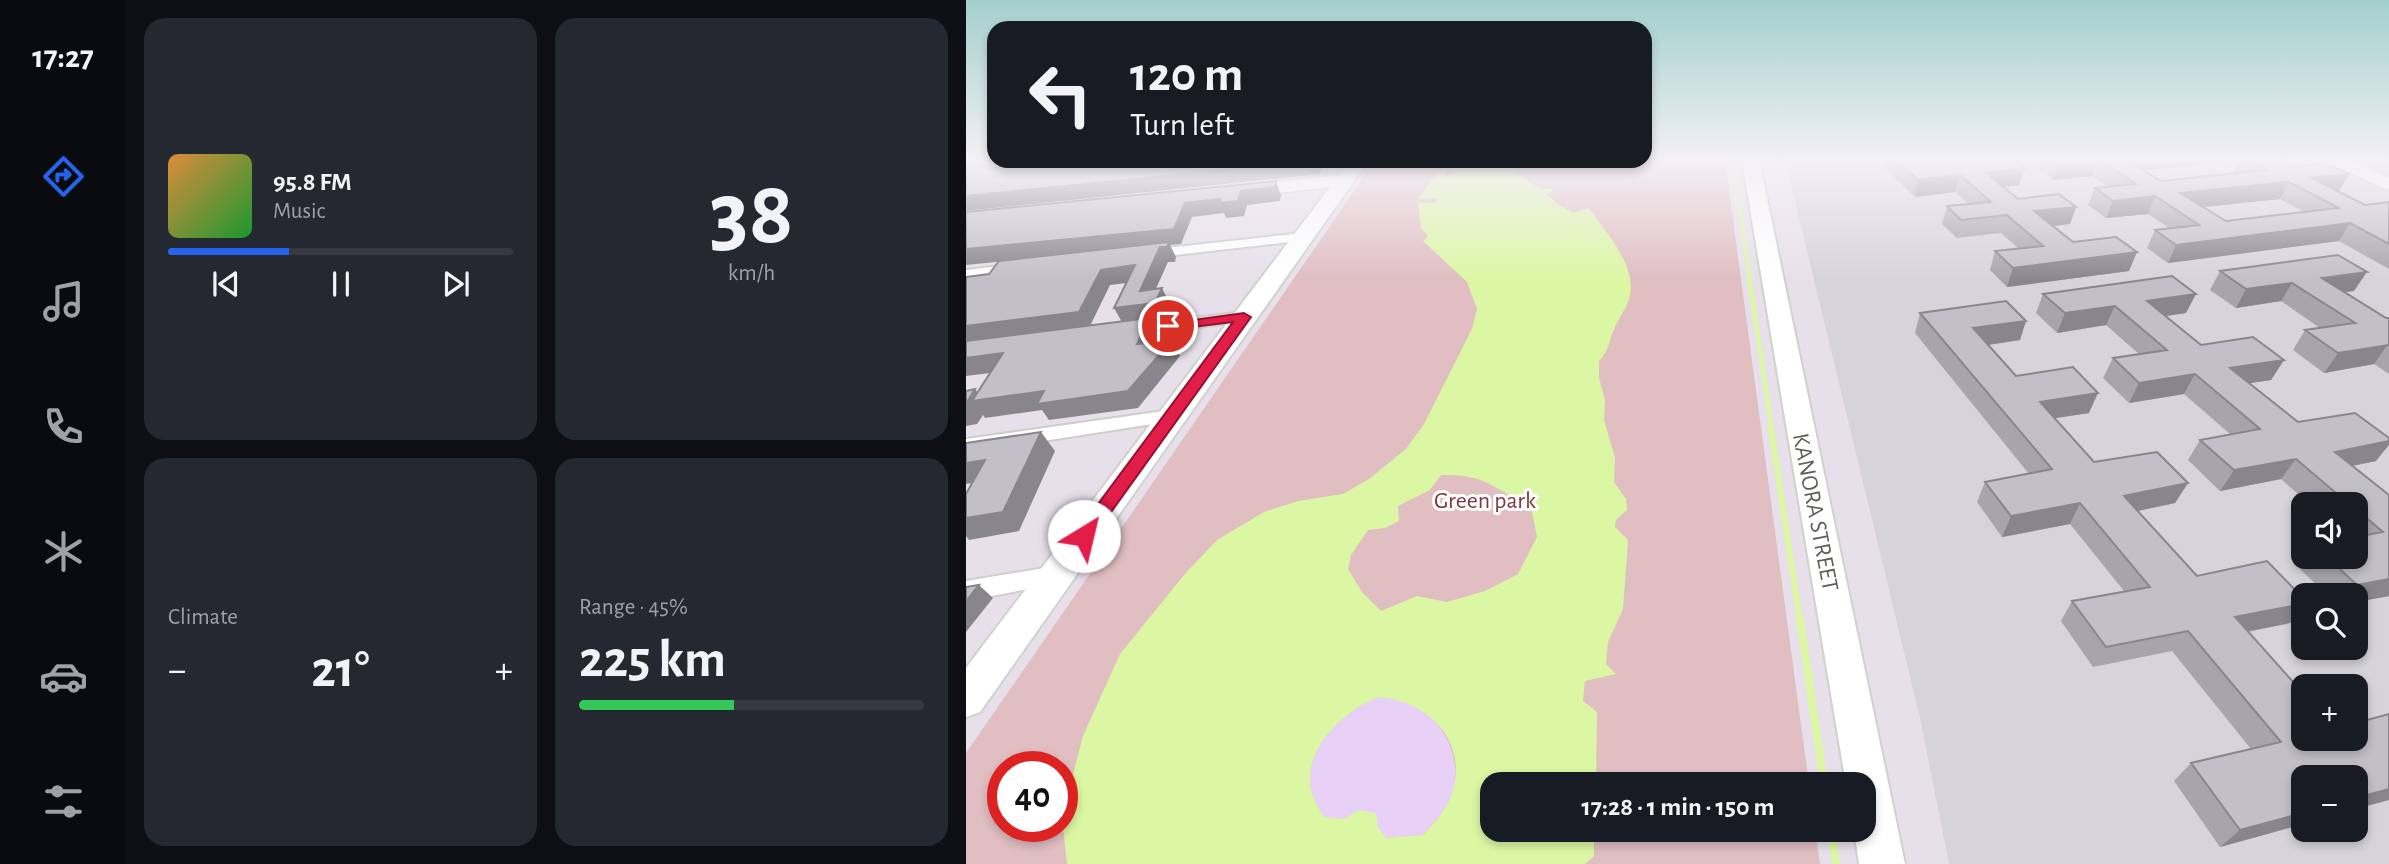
<!DOCTYPE html>
<meta charset="utf-8">
<style>
body{margin:0;font-family:"Alegreya Sans",sans-serif;background:#242831;color:#f1f3f6;height:100vh;display:flex;flex-direction:column;font-size:26px;white-space:nowrap}
*{box-sizing:border-box;margin:0}
p{font-size:23px;color:#9ea1a6}
.icon{flex:none;width:38px;height:38px;fill:none;stroke:currentColor;stroke-width:2;stroke-linecap:round;stroke-linejoin:round}
.map{position:relative;flex:1;overflow:hidden}
.drawer{display:flex;flex-direction:column;gap:18px;padding:18px;background:#0d0f14;width:840px}
.drawer>*{flex:none}
.top-card{position:absolute;left:21px;top:21px;width:665px;height:147px;border-radius:21px;box-shadow:0 4px 10px #0003;background:#171b24;color:#f1f3f6;overflow:hidden}
.controls{position:absolute;left:1325px;top:492px;display:grid;gap:14px}
.controls a{display:grid;place-items:center;width:77px;height:77px;border-radius:14px;background:#171b24;box-shadow:0 4px 10px #0003;font-size:35px}
.speed{position:absolute;left:21px;top:751px;display:flex;gap:14px;font-size:35px;font-weight:700;text-align:center}
.speed>*{display:grid;place-content:center;width:91px;height:91px;border-radius:50%;background:#171b24;box-shadow:0 4px 10px #0003;line-height:1}
.speed .limit{border:10px solid #d22;background:#fff;color:#111}
.pin{position:absolute;display:grid;place-items:center;width:60px;height:60px;color:#fff;margin:-30px;border:4px solid #fff;border-radius:50%;box-shadow:0 2px 7px #0007}
.me{position:absolute;width:77px;margin:-38px;rotate:36deg;stroke-linejoin:round;filter:drop-shadow(0 0 5px #0008)}
.turn{display:flex;align-items:center;gap:24px;height:147px;padding:0 28px;font-size:32px}
.turn .icon{width:91px;height:91px;stroke-width:2.5}
.turn b{display:block;font-size:49px;line-height:60px}
.big{font-size:52px;font-weight:700;line-height:1.1}
.drawer .card{flex:1;display:flex;flex-direction:column;justify-content:center;gap:10px;min-width:0;padding:0 24px;border-radius:21px;background:#242831}
.drawer .dial{align-items:center;gap:0}
.dial b{font-size:91px;line-height:1}
.song{display:flex;align-items:center;gap:21px}
.cover{width:84px;height:84px;border-radius:10px;background:linear-gradient(135deg,hsl(30 70% 55%),hsl(130 70% 35%))}
.played{height:7px;border-radius:4px;background:linear-gradient(90deg,#2563eb 35%,#363941 35%)}
.keys{display:flex;justify-content:space-around;direction:ltr}
.heat{display:flex;justify-content:space-between;align-items:center;font-size:38px;direction:ltr}
.charge{height:10px;border-radius:5px;background:linear-gradient(90deg,#34c759 45%,#363941 0)}
.drawer .tiles{flex:1;display:grid;gap:18px;grid-template-columns:repeat(2,1fr)}
.trip{position:absolute;left:514px;top:772px;width:396px;height:70px;border-radius:21px;background:#171b24;box-shadow:0 4px 10px #0003;font-weight:700;line-height:70px;text-align:center}
main{display:flex;flex:1;min-height:0}
.tabs{display:flex;flex-direction:column;width:126px;justify-content:space-around;align-items:center;background:#090b0e;color:#9ea1a6}
.tabs .icon{width:49px;height:49px}
.tabs .active{color:#2563eb}
.tabs b{font-size:32px;color:#f1f3f6}
.map>svg:first-child{display:block}
.industrial{fill:#d6d3d9;fill-rule:evenodd}
.green{fill:#e0bec2;fill-rule:evenodd}
.sand{fill:#e9d0f6}
.water{fill:#dcf7a4;fill-rule:evenodd}
.lines{fill:none;stroke-linecap:round;stroke-linejoin:round}
.stream-far3{stroke:#dcf7a4;stroke-width:3.5}
.stream-far2{stroke:#dcf7a4;stroke-width:4.5}
.stream-far1{stroke:#dcf7a4;stroke-width:6}
.stream{stroke:#dcf7a4;stroke-width:8}
.street-casing{stroke:#cccfc9;stroke-width:4}
.secondary-casing{stroke:#cfd3cb;stroke-width:4}
.street{fill:#fff;fill-rule:evenodd}
.secondary{fill:#fff;fill-rule:evenodd}
.wall{fill:#a8a4ac;fill-rule:evenodd}
.shaded-wall{fill:#88868c}
.building{fill:#c3bfc8;stroke:#88868c;stroke-width:2;fill-rule:evenodd}
.route{fill:#e11d48;stroke:#92132f;stroke-width:2}
.labels{text-anchor:middle;stroke-width:6;stroke-linejoin:round;paint-order:stroke}
.park-label{font-size:24px;fill:#7d3b3f;stroke:#fff}
.street-label{font-size:24px;fill:#5d6059;stroke:#fff}
</style>
<main>
<nav class="tabs">
<b>17:27</b>
<svg class="icon active" aria-label="directions" viewBox="0 0 24 24"><path d="M12 3l9 9-9 9-9-9zM9 14v-3h6M13 9l2 2-2 2"/></svg>
<svg class="icon" aria-label="music" viewBox="0 0 24 24"><path d="M9 18V5l10-2v13"/><circle cx="6" cy="18" r="3"/><circle cx="16" cy="16" r="3"/></svg>
<svg class="icon" aria-label="phone" viewBox="0 0 24 24"><path d="M5 4h4l2 5-3 2q2 4 5 5l2-3 5 2v4C11 20 4 13 5 4z"/></svg>
<svg class="icon" aria-label="climate" viewBox="0 0 24 24"><path d="M12 3v18M4 7l16 10M4 17L20 7"/></svg>
<svg class="icon" aria-label="car" viewBox="0 0 24 24"><path d="M5 17H2v-5l4-1 3-4h7l3 4 3 1v5h-3M9 17h6M6 11h13"/><circle cx="7" cy="17" r="2"/><circle cx="17" cy="17" r="2"/></svg>
<svg class="icon" aria-label="filters" viewBox="0 0 24 24"><path d="M4 7h16M4 17h16"/><circle cx="9" cy="7" r="2"/><circle cx="15" cy="17" r="2"/></svg>
</nav>
<section class="drawer">
<div class="tiles">
<div class="card">
<div class="song"><i class="cover"></i><div><b>95.8 FM</b><p>Music</p></div></div>
<div class="played"></div>
<div class="keys"><svg class="icon" aria-label="previous" viewBox="0 0 24 24"><path d="M18 5L8 12l10 7zM5 5v14"/></svg><svg class="icon" aria-label="pause" viewBox="0 0 24 24"><path d="M8 5v14M16 5v14"/></svg><svg class="icon" aria-label="next" viewBox="0 0 24 24"><path d="M6 5l10 7-10 7zM19 5v14"/></svg></div>
</div>
<div class="card dial"><b>38</b><p>km/h</p></div>
<div class="card"><p>Climate</p>
<div class="heat"><a>−</a><b class="big">21°</b><a>+</a></div>
</div>
<div class="card"><p>Range · 45%</p><b class="big">225 km</b><div class="charge"></div></div>
</div>
</section>
<div class="map">
<svg width="1423" height="864" viewBox="0 0 1423 864">
<rect width="100%" height="100%" fill="#e7e0eb"/>
<path class="industrial" d="M819 160H1423V864H983L954 718ZM1337 504H1390V556H1337ZM1337 595H1390V648H1337ZM1337 686H1390V738H1337ZM1337 777H1390V830H1337Z"/>
<path class="green" d="M759 160 843 784H527V830H849L854 864H0V753L409 161ZM37 766H96V826H37Z"/>
<path class="sand" d="M413 697C420 697 429 697 435 699 472 711 497 751 487 790 482 808 469 821 457 835L420 838 411 827 359 817C319 768 366 715 413 697Z"/>
<path class="water" d="M509 161H527L534 166 536 161H550L553 164 542 168 576 190 584 188 587 190 581 194 591 204 608 213 623 208C640 233 675 269 662 302 659 310 653 318 649 327 642 341 645 348 633 361V378L639 400 638 420 649 458 648 482 660 499 661 510 650 520 649 527 662 540 657 609 642 642 640 664 650 674 619 681 617 701 631 712 630 784H527V830H628V856L619 864H101L96 817 117 736 154 654 218 575 251 540 298 512 332 501 377 494 403 479 440 449 458 424 506 329 511 309 501 282 457 241 462 236 455 228 452 203 471 202 470 198 452 199 472 172 483 168 478 175 482 176 490 172 488 167 501 165 510 170 512 168ZM475 475C521 474 526 488 565 507L571 537 552 574 519 591 481 602 451 596 415 611 396 592 382 569 385 555 402 530 419 528 433 521 432 506 464 490ZM413 697C461 701 501 739 487 790 482 808 469 822 457 835L420 838 412 827 410 813 393 810 378 819 359 817C319 768 367 715 413 697Z"/>
<g class="lines">
<path class="stream-far3" d="M766 160 784 279"/>
<path class="stream-far2" d="M783 277 806 430"/>
<path class="stream-far1" d="M805 428 834 621"/>
<path class="stream" d="M834 619 858 784
M865 830 870 864"/>
<g class="street-casing">
<path id="street" d="M337 233 342 234V240L182 258 175 254 182 250Z
M51 264 58 268 56 271 0 278V270Z
M278 312 284 314 286 317 284 320 164 336 156 331 164 326Z
M205 410 212 412 214 416 212 420 0 453V439Z
M90 566 98 568 102 575 98 582 0 601V581Z"/>
</g>
<g class="secondary-casing">
<path id="secondary" d="M776 160H793L939 864H893L888 830H898V784H880Z
M1362 160H1384L1423 178V190L1364 164Z
M384 161H402L14 712 0 717V668L364 187 274 197 265 191 267 187 373 175Z"/>
</g>
<use href="#street" class="street"/>
<use href="#secondary" class="secondary"/>
</g>
<path class="wall" d="M911 160H1273L1178 170 1195 181 1268 173H1267L1273 160H1311L1325 167 1383 174 1373 191 1399 205 1423 202V269L1373 241 1202 263 1181 248 1189 230 1203 228 1182 214 1140 218 1122 205 1129 188 1142 187 1126 176 1088 180 1061 161 1057 167 1059 168 1053 185 1038 187 1052 199 1110 207 1104 224 1087 226 1107 242 1163 271 1041 287 1024 270 1029 251 1053 249 1035 233 991 238 976 224 981 206 1003 204 989 192 949 197ZM1314 199 1338 212 1260 221 1237 207Z
M1254 271 1388 291 1378 292 1420 318H1423V374L1408 364 1358 373 1327 350 1339 330 1354 328 1315 301 1270 308 1244 290Z
M1077 294 1220 313 1200 316 1235 345 1318 360 1305 380 1283 383 1332 422 1410 461 1387 466 1423 495V596L1390 602V595H1361L1330 565 1338 556H1390V504H1343L1315 479 1254 491 1222 460 1234 440 1264 434 1218 394 1163 403 1137 378 1147 358 1173 354 1140 325 1091 333 1070 313Z
M954 313 1054 340 1022 345 1050 376 1123 413 1088 418 1128 462 1222 483 1209 503 1172 511 1231 576 1324 623 1282 632 1337 693V824L1254 847 1208 781 1225 763 1285 749 1206 651 1127 667 1095 621 1106 601 1158 591 1104 524 1036 537 1011 502 1019 482 1063 474 949 333Z"/>
<path class="shaded-wall" d="M1054 160H1062L1055 169 1059 168 1053 185 1015 190 1020 173 1052 163Z
M1132 160 1126 176 1088 180 1093 163Z
M1155 160H1273L1153 173Z
M346 161H359L354 174 0 211V196Z
M1383 174 1373 191 1346 178Z
M994 175 989 192 949 197 952 180Z
M310 181 315 195 314 201 281 205 278 216 260 218 258 213 226 217 215 244 204 245 210 257 209 262H202L183 304 196 288 204 304 197 319 184 321 191 334 181 361 157 324 148 308 174 291 194 247 202 245 0 265V249L275 191Z
M1323 182 1314 199 1209 210 1214 193Z
M1189 196 1182 214 1140 218 1147 201Z
M1110 207 1104 224 1062 229 1068 211Z
M1384 223 1373 241 1202 263 1210 245Z
M1171 252 1163 271 1041 287 1047 268Z
M169 265 177 281 144 285 123 328 0 343V326L135 270Z
M1401 272 1388 291 1348 296 1356 278Z
M1326 283 1315 301 1270 308 1280 289Z
M1230 294 1220 313 1172 320 1181 301Z
M1149 306 1140 325 1091 333 1099 313Z
M1060 321 1054 340 1001 348 1007 328Z
M206 340 214 356 172 408 83 420 76 410 19 418 17 415 11 424 0 426V404L9 389 17 400Z
M1422 344 1408 364 1358 373 1372 353Z
M37 353 48 370 0 376V358Z
M1318 360 1305 380 1253 388 1264 368Z
M1229 374 1218 394 1163 403 1173 383Z
M1132 393 1123 413 1065 422 1074 402Z
M75 432 89 451 53 531 3 540 0 536V518Z
M1423 441V445L1410 461 1354 472 1369 452Z
M1330 459 1315 479 1254 491 1268 470Z
M19 460 34 479 0 484V463Z
M1222 483 1209 503 1147 516 1158 496Z
M1114 503 1104 524 1036 537 1045 516Z
M1423 579V596L1390 602V595H1382L1391 585Z
M13 585 27 598 0 632V601Z
M1337 604V609L1324 623 1252 637 1269 617Z
M1423 789V800L1390 809V798Z
M1337 813V824L1254 847 1274 830Z"/>
<path class="building" d="M0 160H28V161H346L0 196Z
M931 160H1054L1052 163 1059 168 1020 173 1052 199 1093 194 1110 207 1068 211 1107 242 1150 237 1171 252 1047 268 1029 251 1077 246 1041 215 995 220 981 206 1025 202 994 175 952 180Z
M1088 160H1128L1093 163Z
M1133 160H1161L1195 181 1301 170 1282 160H1311L1325 167 1360 163 1383 174 1346 178 1399 205 1423 202V244L1384 223 1210 245 1189 230 1233 225 1189 196 1147 201 1129 188 1170 184ZM1323 182 1373 208 1260 221 1214 193Z
M310 181 309 187 275 191 272 201 254 203 255 199 219 203 208 229 0 249V212Z
M203 242 201 247H194L174 291 196 288 189 303 148 308 169 265 135 270 113 312 0 326V277L23 274 33 261Z
M1372 255 1401 272 1356 278 1420 318H1423V345L1372 353 1339 330 1389 323 1326 283 1280 289 1254 271Z
M1206 276 1230 294 1181 301 1235 345 1287 337 1318 360 1264 368 1332 422 1389 413 1423 438V441L1369 452 1423 495V579L1391 585 1360 556H1390V537L1417 532 1390 509V504H1383L1330 459 1268 470 1234 440 1294 429 1229 374 1173 383 1147 358 1201 350 1149 306 1099 313 1077 294Z
M1040 301 1060 321 1007 328 1050 376 1107 367 1132 393 1074 402 1128 462 1191 452 1222 483 1158 496 1231 576 1301 561 1337 598V604L1269 617 1337 693V738H1390V723L1423 714V789L1390 798V777H1337V813L1274 830 1225 763 1315 742 1222 631 1140 647 1106 601 1184 587 1114 503 1045 516 1019 482 1086 469 954 313Z
M183 318 171 344 206 340 162 391 71 404 78 391 6 401 37 353 0 358V341Z
M9 389 0 404V391Z
M75 432 37 512 0 518V494L19 460 0 463V443Z
M13 585 0 601V587Z"/>
<linearGradient id="sky" x2="0" y2="1"><stop stop-color="#a3cfcd"/><stop offset="0.57" stop-color="#f4f1f6"/><stop offset="1" stop-color="#f4f1f6" stop-opacity="0"/></linearGradient>
<rect width="1423" height="281" fill="url(#sky)"/>
<path class="route" d="M278 313 285 317 125 540H112L109 536 112 531 267 322 202 330 196 326 198 324Z"/>
<g class="labels">
<g class="park-label">
<text x="519" y="508">Green park</text>
</g>
<g class="street-label">
<text transform="translate(850 512) rotate(79)" y="8">KANORA STREET</text>
</g>
</g>
</svg>
<div class="controls">
<a><svg class="icon" aria-label="sound" viewBox="0 0 24 24"><path d="M4 9h4l5-4v14l-5-4H4zM17 9q2 3 0 6"/></svg></a>
<a><svg class="icon" aria-label="search" viewBox="0 0 24 24"><circle cx="10" cy="10" r="6"/><path d="M15 15l6 6"/></svg></a>
<a>+</a>
<a>−</a>
</div>
<div class="speed"><div class="limit">40</div></div>
<div class="pin" style="left:202px;top:326px;background:#d93025"><svg class="icon" aria-label="arrive" viewBox="0 0 24 24"><path d="M6 21V4h12l-3 4 3 4H6"/></svg></div>
<svg class="me" style="left:118px;top:536px" viewBox="-20 -20 40 40"><circle r="19" fill="#fff"/><path d="M0-13L10 11 0 6-10 11z" fill="#e11d48"/></svg>
<div class="trip">17:28 · 1 min · 150 m</div>
<div class="top-card">
<div class="turn"><svg class="icon" aria-label="left" viewBox="0 0 24 24"><path d="M17 20v-9H6M10 6l-5 5 5 5"/></svg><div><b>120 m</b>Turn left</div></div>
</div>
</div>
</main>
